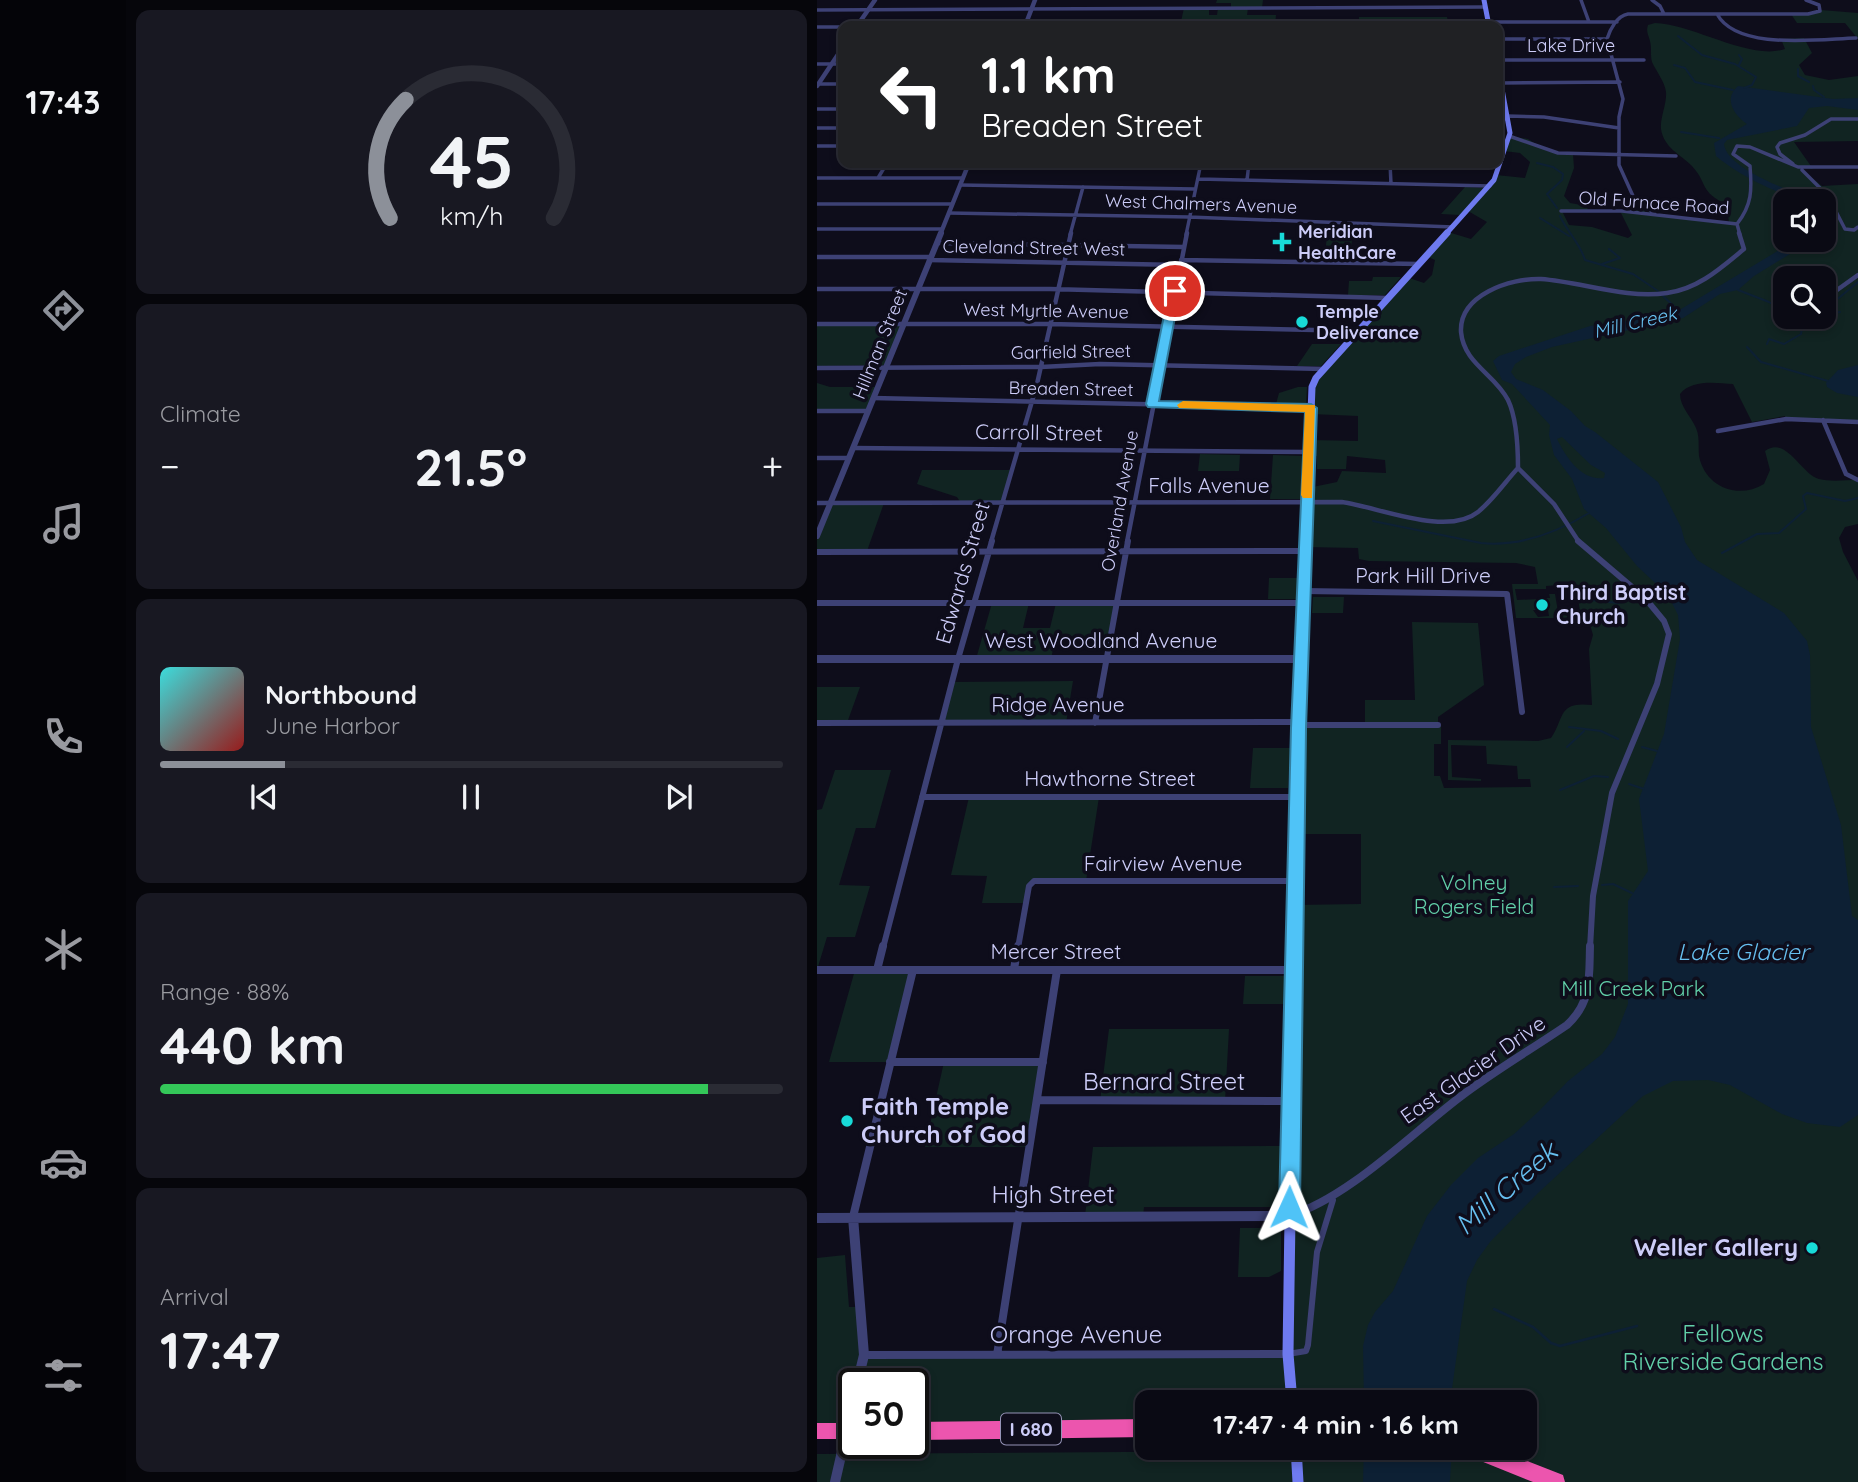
<!DOCTYPE html>
<meta charset="utf-8">
<style>
body{margin:0;font-family:Quicksand,sans-serif;background:#181822;color:#f1f3f6;height:100vh;display:flex;flex-direction:column;font-size:26px;white-space:nowrap}
*{box-sizing:border-box;margin:0}
p{font-size:23px;color:#999aa0}
.icon{flex:none;width:38px;height:38px;fill:none;stroke:currentColor;stroke-width:2;stroke-linecap:round;stroke-linejoin:round}
.map{position:relative;flex:1;overflow:hidden}
.drawer{display:flex;flex-direction:column;gap:10px;padding:10px;background:#06060b;width:691px}
.drawer>*{flex:none}
.hud{position:absolute;left:21px;top:21px;width:665px;height:147px;border-radius:14px;box-shadow:0 4px 10px #0003,0 0 0 2px #2a2b34;background:#202124;color:#fff;overflow:hidden}
.fabs{position:absolute;left:956px;top:189px;display:grid;gap:14px}
.fabs a{display:grid;place-items:center;width:63px;height:63px;border-radius:14px;background:#0a0a14;box-shadow:0 4px 10px #0003,0 0 0 2px #2a2b34;font-size:35px}
.speed{position:absolute;left:21px;top:1368px;display:flex;gap:14px;font-size:35px;font-weight:700;text-align:center}
.speed>*{display:grid;place-content:center;width:91px;height:91px;border-radius:50%;background:#0a0a14;box-shadow:0 4px 10px #0003,0 0 0 2px #2a2b34;line-height:1}
.speed .limit{border:4px solid #111;border-radius:10px;background:#fff;color:#111}
.pin{position:absolute;display:grid;place-items:center;width:60px;height:60px;color:#fff;margin:-30px;border:4px solid #fff;border-radius:50%;box-shadow:0 2px 7px #0007}
.me{position:absolute;width:77px;margin:-38px;rotate:1deg;stroke-linejoin:round;filter:drop-shadow(0 0 5px #0008)}
.turn{display:flex;align-items:center;gap:24px;height:147px;padding:0 28px;font-size:32px}
.turn .icon{width:91px;height:91px;stroke-width:2.5}
.turn b{display:block;font-size:49px;line-height:60px}
.big{font-size:52px;font-weight:700;line-height:1.1}
.drawer .tile{flex:1;display:flex;flex-direction:column;justify-content:center;gap:10px;min-width:0;padding:0 24px;border-radius:14px;background:#181822}
.drawer .dial{align-items:center;gap:0}
.dial svg{height:182px;overflow:visible;fill:none;stroke:#2a2b34;stroke-width:7;stroke-linecap:round;text-anchor:middle}
.dial text{fill:#f1f3f6;stroke:none}
.song{display:flex;align-items:center;gap:21px}
.cover{width:84px;height:84px;border-radius:10px;background:linear-gradient(135deg,hsl(180 70% 55%),hsl(0 70% 35%))}
.played{height:7px;border-radius:4px;background:linear-gradient(90deg,#8c9099 20%,#2a2b34 20%)}
.keys{display:flex;justify-content:space-around;direction:ltr}
.heat{display:flex;justify-content:space-between;align-items:center;font-size:38px;direction:ltr}
.charge{height:10px;border-radius:5px;background:linear-gradient(90deg,#34c759 88%,#2a2b34 0)}
.trip{position:absolute;left:318px;top:1390px;width:402px;height:70px;border-radius:14px;background:#0a0a14;box-shadow:0 4px 10px #0003,0 0 0 2px #2a2b34;font-weight:700;line-height:70px;text-align:center}
main{display:flex;flex:1;min-height:0}
.tabs{display:flex;flex-direction:column;width:126px;justify-content:space-around;align-items:center;background:#040408;color:#999aa0}
.tabs .icon{width:49px;height:49px}
.tabs .on{color:#8c9099}
.tabs b{font-size:32px;color:#f1f3f6}
.map>svg:first-child{display:block}
.green{fill:#112422;fill-rule:evenodd}
.water{fill:#0d2034;fill-rule:evenodd}
.lines{fill:none;stroke-linecap:round;stroke-linejoin:round}
.stream-far1{stroke:#0d2034;stroke-width:2}
.stream{stroke:#0d2034;stroke-width:2.5}
.pedestrian{stroke:#3d4175;stroke-width:6}
.minor-far3{stroke:#3d4175;stroke-width:3.5}
.minor-far2{stroke:#3d4175;stroke-width:4.5}
.minor-far1{stroke:#3d4175;stroke-width:6}
.minor{stroke:#3d4175;stroke-width:8}
.tertiary-far3{stroke:#3d4175;stroke-width:4.5}
.tertiary-far2{stroke:#3d4175;stroke-width:6}
.tertiary-far1{stroke:#3d4175;stroke-width:8}
.tertiary{stroke:#3d4175;stroke-width:10}
.secondary-far3{stroke:#6e7aef;stroke-width:5}
.secondary-far2{stroke:#6e7aef;stroke-width:7}
.secondary-far1{stroke:#6e7aef;stroke-width:9}
.secondary{stroke:#6e7aef;stroke-width:11}
.motorway{fill:#ec55ae;fill-rule:evenodd}
.motorway-bridge{stroke:#ec55ae;stroke-width:16}
.route{fill:#4fc3f7;stroke:#337fa1;stroke-width:2}
.slow{fill:#f59e0b}
.poi-dot{fill:#18dad8;stroke:#0e0d1b;stroke-width:2.5}
.labels{text-anchor:middle;stroke-width:7;stroke-linejoin:round;paint-order:stroke}
.far-street-label{font-size:18px;fill:#cdcdf9;stroke:#0e0d1b}
.far-poi-label{font-size:18px;font-weight:bold;fill:#cdcdf9;stroke:#0e0d1b;text-anchor:start}
.far-water-label{font-size:19px;font-style:italic;fill:#66beee;stroke:#0e0d1b}
.shield{fill:#0e0d1b;stroke:#9493b6;stroke-width:2}
.shield-label{font-size:19px;font-weight:bold;fill:#cdcdf9}
.street-label{font-size:21px;fill:#cdcdf9;stroke:#0e0d1b}
.poi-label{font-size:21px;font-weight:bold;fill:#cdcdf9;stroke:#0e0d1b;text-anchor:start}
.park-label{font-size:21px;fill:#62d0a9;stroke:#0e0d1b}
.water-label{font-size:23px;font-style:italic;fill:#66beee;stroke:#0e0d1b}
.near-street-label{font-size:24px;fill:#cdcdf9;stroke:#0e0d1b}
.near-poi-label{font-size:24px;font-weight:bold;fill:#cdcdf9;stroke:#0e0d1b;text-anchor:start}
.near-park-label{font-size:24px;fill:#62d0a9;stroke:#0e0d1b}
.near-water-label{font-size:28px;font-style:italic;fill:#66beee;stroke:#0e0d1b}
</style>
<main>
<nav class="tabs">
<b>17:43</b>
<svg class="icon on" aria-label="directions" viewBox="0 0 24 24"><path d="M12 3l9 9-9 9-9-9zM9 14v-3h6M13 9l2 2-2 2"/></svg>
<svg class="icon" aria-label="music" viewBox="0 0 24 24"><path d="M9 18V5l10-2v13"/><circle cx="6" cy="18" r="3"/><circle cx="16" cy="16" r="3"/></svg>
<svg class="icon" aria-label="phone" viewBox="0 0 24 24"><path d="M5 4h4l2 5-3 2q2 4 5 5l2-3 5 2v4C11 20 4 13 5 4z"/></svg>
<svg class="icon" aria-label="climate" viewBox="0 0 24 24"><path d="M12 3v18M4 7l16 10M4 17L20 7"/></svg>
<svg class="icon" aria-label="car" viewBox="0 0 24 24"><path d="M5 17H2v-5l4-1 3-4h7l3 4 3 1v5h-3M9 17h6M6 11h13"/><circle cx="7" cy="17" r="2"/><circle cx="17" cy="17" r="2"/></svg>
<svg class="icon" aria-label="filters" viewBox="0 0 24 24"><path d="M4 7h16M4 17h16"/><circle cx="9" cy="7" r="2"/><circle cx="15" cy="17" r="2"/></svg>
</nav>
<section class="drawer">
<div class="tile dial"><svg viewBox="0 0 100 80">
<path d="M14 69A42 42 0 1 1 86 69"/>
<path d="M14 69A42 42 0 0 1 21 17" stroke="#8c9099"/>
<text x="50" y="56" font-size="32" font-weight="700">45</text>
<text x="50" y="72" font-size="11">km/h</text>
</svg></div>
<div class="tile"><p>Climate</p>
<div class="heat"><a>−</a><b class="big">21.5°</b><a>+</a></div>
</div>
<div class="tile">
<div class="song"><i class="cover"></i><div><b>Northbound</b><p>June Harbor</p></div></div>
<div class="played"></div>
<div class="keys"><svg class="icon" aria-label="previous" viewBox="0 0 24 24"><path d="M18 5L8 12l10 7zM5 5v14"/></svg><svg class="icon" aria-label="pause" viewBox="0 0 24 24"><path d="M8 5v14M16 5v14"/></svg><svg class="icon" aria-label="next" viewBox="0 0 24 24"><path d="M6 5l10 7-10 7zM19 5v14"/></svg></div>
</div>
<div class="tile"><p>Range · 88%</p><b class="big">440 km</b><div class="charge"></div></div>
<div class="tile"><p>Arrival</p><b class="big">17:47</b></div>
</section>
<div class="map">
<svg width="1041" height="1482" viewBox="0 0 1041 1482">
<rect width="100%" height="100%" fill="#0e0d1b"/>
<path class="green" d="M400 0H446L445 8H431L430 15H459L458 26H420V20H407L406 26H363L367 8H392V15H400L401 8H414V3H399Z
M1004 10 1041 13V39L1028 23H980L974 14H996Z
M542 17H630L632 26H542Z
M838 23C876 24 933 61 968 49L964 39 987 38 995 53 982 65 988 75 1012 80 1041 76V141L977 142 996 169 983 168 1005 186 1041 184V422L969 419 968 416 935 422 916 384C899 383 875 379 863 394 863 407 874 416 879 428 883 437 881 446 882 456 888 487 921 500 947 484L953 470 948 451C969 435 984 474 1002 479 1013 482 1029 480 1041 480V524L1028 527 1022 538 1026 552 1041 581V1482H0V1454L474 1451 479 1447H709V1402H331V1428L96 1431V1384H37V1431H0V1258L28 1255 32 1307H42L47 1354H471L473 1175 465 1176V1207H327L326 1216H268L276 1147 473 1146 478 905 544 904V834H480L482 725H548V700H598L595 622 661 623 667 685 621 717V725H624V744H617V776H623L627 788 714 787 713 779H701L700 766 670 764 669 746 634 745 635 777 664 779V781L631 780V740L721 741 734 738C748 718 740 701 775 705L772 649 776 635 772 621 764 617 759 587 755 584 729 586V589H698L700 600 722 599 719 601 720 610H716L721 617 732 616 729 598H733L732 594H738L741 612 751 613 752 618H699L695 584H721L718 567 699 563 552 561 542 559 541 548 488 547 491 488 520 482 525 471 569 473 568 460 530 456 529 469H500V456H492L493 440 541 441V416L494 414 495 387 589 277 607 283 615 275 618 260 609 256 631 232 654 239 670 222 651 211 679 175 708 178 713 162 703 153 687 151 692 136 711 139 730 151 756 154 757 168 747 196 753 203 770 206 771 211H745L752 225 775 227 811 238 815 235 803 211 817 212 826 206 838 214 912 223 910 205C881 190 892 185 875 166 863 154 847 148 844 129 843 117 850 104 849 92 848 82 839 71 835 62 833 55 835 48 833 41 831 34 829 32 831 25ZM968 201H1006V240H968ZM968 278H1006V317H968Z
M648 187 668 188 643 215 624 214Z
M510 234H535L534 256H508Z
M556 277H584L568 295H531L532 281H555Z
M0 324H87L70 365 0 366Z
M495 344H524L504 366H480Z
M0 383 13 387H61L51 411H0Z
M481 387H490L489 405 459 404 462 393Z
M383 454 423 455 422 471H381Z
M456 455 487 456 485 499H453Z
M105 470H195L186 503H144L140 497 100 484Z
M13 503H67L50 551 0 552V536Z
M452 578H482L481 599H451Z
M496 597H527L526 613H495Z
M175 603H212L206 628H233L239 603H299L292 640H238L234 659H159Z
M256 681 249 723H125L136 682Z
M0 687H43L30 723H0Z
M436 748H473L471 788H433Z
M18 770H74L58 828H39L22 885 53 886 38 937H10L0 970V810L5 809Z
M152 797H282L269 881H217L209 903H165L170 876 134 875Z
M38 970H96L73 1062H12Z
M428 976H470L469 1004H426Z
M292 1029H412L408 1101H283Z
M127 1062H226L212 1147H108Z
M423 1228H464V1271L452 1277H421Z"/>
<path class="water" d="M921 86 1016 99 1041 98V110L1010 106 992 108 980 126 910 140 907 144C909 165 956 184 974 191 983 194 993 195 1000 201 971 201 921 175 899 156L897 143 930 124C917 115 906 99 921 86Z
M979 240H1004L991 244 987 249 973 254 937 276 921 290 903 294 866 318 735 347 709 357 698 364 694 372 699 379 726 390 754 411 768 426 778 432 841 482 864 527 868 542 880 560 967 613 990 641 993 655 994 727 1024 825 1035 916 1041 920V1115L1023 1127 990 1123 965 1114 913 1085 891 1080 856 1081 826 1096 721 1193 673 1242 660 1260 650 1281 634 1396 627 1402H547L546 1346 551 1325 558 1312 576 1291 610 1216 634 1185 661 1158 697 1134 722 1111 751 1081 785 1054 798 1037 811 1004V901L831 871 822 799 847 734 863 639 861 615 851 595 820 566 789 528 767 509 755 479 737 455 732 435 733 425 695 384 685 380 676 361 682 356 773 326 854 315ZM745 437 774 465 788 473 787 478C764 481 749 457 740 439Z
M1041 365V397L1020 393 1010 387 1009 383 1021 370Z
M547 1447H635L633 1480 632 1482H546Z"/>
<g class="lines">
<path class="stream-far1" d="M861 36 885 55 918 64 939 77 935 85 927 88
M922 55 925 59 922 65
M857 65 868 68 878 82 916 90
M981 69V76L992 82
M996 86 997 90 1007 97
M864 132 902 138
M720 163 736 167 746 174 745 180 730 194 740 208
M958 203 968 215
M743 216C751 233 763 243 768 260L816 274 841 291
M723 218 752 236
M785 264 803 258 792 249
M921 290 952 302 968 312
M845 295 862 311
M1006 311 1041 282
M1006 315 1023 312
M950 344 952 339 967 344 984 334 985 327
M930 347 944 362 1011 381
M556 521 664 543C703 547 739 533 772 513
M905 553 940 534 962 533 989 509 986 496 990 493 1028 501 1041 498
M836 587 840 585
M774 600 801 603 814 599
M752 727 784 731 801 739
M750 747 767 731
M825 747 840 751
M812 784 827 789
M743 790 777 776 791 777
M785 885 796 884 815 893
M737 887 761 886"/>
<path class="stream" d="M677 1309 716 1327 734 1343 743 1346 820 1326"/>
<path class="pedestrian" d="M471 1354 489 1351 491 1345 500 1252 516 1200"/>
<path class="minor-far3" d="M764 0 772 22
M835 0 843 6 847 14
M0 10 668 7
M900 14C920 51 1002 39 1039 38
M671 22H800
M0 27H26
M681 39H790
M681 60H827
M0 64H26
M684 83 803 82
M0 84H26
M0 109H26
M690 116 727 117 802 128
M681 119H691
M0 128H26
M692 136 741 153 859 156
M0 146H26
M573 163 574 184
M623 163 683 164
M976 164 963 154 960 147 963 143 988 135 1014 119H1041
M985 170 1011 196 1028 229 1037 230 1041 227
M0 178H146
M61 178 70 163
M382 179 673 186
M430 180 432 163
M143 185 378 189
M0 204H135
M744 211H805L920 224
M132 213 372 217 636 227
M838 214 816 196 802 165V117L806 99 790 39C793 29 800 16 811 14H991L1003 11 1002 5 989 0
M920 224C935 205 935 190 933 166L916 154 920 146 933 147 981 167H1041
M920 224 923 235
M0 229H125
M253 235 266 187
M369 235 384 163"/>
<path class="minor-far2" d="M120 243 367 247
M0 257H114
M112 260 363 265
M364 260 602 264
M0 289H233L571 298
M1006 300 1041 275
M0 324H233L541 331
M0 368 224 367 283 364 508 369
M56 398 494 408
M0 411H51
M1006 420 1029 474 1041 480
M901 431 969 419 1041 422
M36 448 492 452
M0 458H32
M701 468 737 504 762 542
M0 503 525 502C561 507 630 537 661 512 676 500 688 482 701 468 701 447 700 419 691 400 678 374 647 364 644 332 642 295 693 278 724 279 765 282 808 299 850 293 881 289 904 268 927 249L922 233
M174 542 220 384 254 233
M310 542 370 233"/>
<path class="minor-far1" d="M761 541 828 598 847 621 852 634 840 684 795 793 776 896 773 948
M0 552 488 551
M487 591 690 594 705 712
M0 603H486
M0 723 482 722
M278 723 311 541
M482 725H621
M105 797H480
M66 948 141 659 175 541
M201 948 212 886 217 881H479"/>
<path class="minor" d="M197 969 201 946
M0 970H478
M60 970 66 946
M73 1062H226
M220 1100 475 1101
M472 1216C531 1198 593 1135 643 1097 677 1071 715 1049 750 1025 775 1002 772 978 773 946
M36 1217 96 970
M47 1355 471 1354
M180 1355 240 970"/>
<path class="tertiary-far3" d="M40 26 58 0
M208 26 218 0
M0 86 26 47
M123 235 152 163"/>
<path class="tertiary-far2" d="M0 536 124 233"/>
<path class="tertiary-far1" d="M0 659H484"/>
<path class="tertiary" d="M36 1217 47 1355 40 1384
M0 1218 472 1216
M18 1482 37 1399"/>
<path class="secondary-far3" d="M667 0 672 26
M628 235 677 180 693 133 681 67"/>
<path class="secondary-far2" d="M489 542 495 387 499 378 630 233"/>
<path class="secondary-far1" d="M477 948 489 541"/>
<path class="secondary" d="M475 1402 471 1354 477 946
M479 1447 481 1482"/>
<path class="motorway" d="M331 1419V1437L96 1440V1422Z
M641 1447H674L746 1475 748 1482H716L644 1453Z"/>
<path class="motorway-bridge" d="M0 1431H37"/>
</g>
<path class="route" d="M358 288 363 291 342 401 494 404 500 408 489 728 483 1207 480 1215 472 1218 465 1215 462 1207 474 728 488 412 331 407 329 404 352 291Z"/>
<path class="slow" d="M366 401 498 405 495 498H486L484 495 488 412 362 408 360 405Z"/>
<g class="poi-dot">
<path d="M461.5 231.5h7v7h7v7h-7v7h-7v-7h-7v-7h7z"/>
<circle cx="485" cy="322" r="7"/>
<circle cx="725" cy="605" r="7"/>
<circle cx="30" cy="1121" r="7"/>
<circle cx="995" cy="1248" r="7"/>
</g>
<g class="labels">
<g class="far-street-label">
<text x="754" y="52">Lake Drive</text>
<text transform="translate(837 203) rotate(4)" y="6">Old Furnace Road</text>
<text transform="translate(384 204) rotate(2)" y="6">West Chalmers Avenue</text>
<text transform="translate(217 248) rotate(1)" y="6">Cleveland Street West</text>
<text transform="translate(229 311) rotate(1)" y="6">West Myrtle Avenue</text>
<text transform="translate(63 344) rotate(-68)" y="6">Hillman Street</text>
<text transform="translate(254 352) rotate(-1)" y="6">Garfield Street</text>
<text transform="translate(254 389) rotate(1)" y="6">Breaden Street</text>
<text transform="translate(303 501) rotate(-80)" y="6">Overland Avenue</text>
</g>
<g class="far-poi-label">
<text x="481" y="238">Meridian<tspan x="481" dy="21">HealthCare</tspan></text>
<text x="499" y="318">Temple<tspan x="499" dy="21">Deliverance</tspan></text>
</g>
<g class="far-water-label">
<text transform="translate(818 322) rotate(-13)" y="7">Mill Creek</text>
</g>
<rect class="shield" x="184" y="1413.5" width="60" height="31" rx="5"/>
<g class="shield-label">
<text x="214" y="1436">I 680</text>
</g>
<g class="street-label">
<text transform="translate(222 433) rotate(1)" y="7">Carroll Street</text>
<text x="392" y="493">Falls Avenue</text>
<text transform="translate(146 573) rotate(-74)" y="7">Edwards Street</text>
<text x="606" y="583">Park Hill Drive</text>
<text x="284" y="648">West Woodland Avenue</text>
<text x="241" y="712">Ridge Avenue</text>
<text x="293" y="786">Hawthorne Street</text>
<text x="346" y="871">Fairview Avenue</text>
<text x="239" y="959">Mercer Street</text>
<text transform="translate(656 1070) rotate(-35)" y="7">East Glacier Drive</text>
</g>
<g class="poi-label">
<text x="739" y="600">Third Baptist<tspan x="739" dy="24">Church</tspan></text>
</g>
<g class="park-label">
<text x="657" y="890">Volney<tspan x="657" dy="24">Rogers Field</tspan></text>
<text x="816" y="996">Mill Creek Park</text>
</g>
<g class="water-label">
<text x="926" y="960">Lake Glacier</text>
</g>
<g class="near-street-label">
<text x="347" y="1090">Bernard Street</text>
<text x="236" y="1203">High Street</text>
<text x="259" y="1343">Orange Avenue</text>
</g>
<g class="near-poi-label">
<text x="44" y="1115">Faith Temple<tspan x="44" dy="28">Church of God</tspan></text>
<text x="981" y="1256" text-anchor="end">Weller Gallery</text>
</g>
<g class="near-park-label">
<text x="906" y="1342">Fellows<tspan x="906" dy="28">Riverside Gardens</tspan></text>
</g>
<g class="near-water-label">
<text transform="translate(689 1188) rotate(-41)" y="10">Mill Creek</text>
</g>
</g>
</svg>
<div class="fabs">
<a><svg class="icon" aria-label="sound" viewBox="0 0 24 24"><path d="M4 9h4l5-4v14l-5-4H4zM17 9q2 3 0 6"/></svg></a>
<a><svg class="icon" aria-label="search" viewBox="0 0 24 24"><circle cx="10" cy="10" r="6"/><path d="M15 15l6 6"/></svg></a>
</div>
<div class="speed"><div class="limit">50</div></div>
<div class="pin" style="left:358px;top:291px;background:#d93025"><svg class="icon" aria-label="arrive" viewBox="0 0 24 24"><path d="M6 21V4h12l-3 4 3 4H6"/></svg></div>
<svg class="me" style="left:472px;top:1207px" viewBox="-20 -20 40 40"><path d="M0-17L14 15 0 8-14 15z" fill="#4fc3f7" stroke="#fff" stroke-width="4"/></svg>
<div class="trip">17:47 · 4 min · 1.6 km</div>
<div class="hud">
<div class="turn"><svg class="icon" aria-label="left" viewBox="0 0 24 24"><path d="M17 20v-9H6M10 6l-5 5 5 5"/></svg><div><b>1.1 km</b>Breaden Street</div></div>
</div>
</div>
</main>
